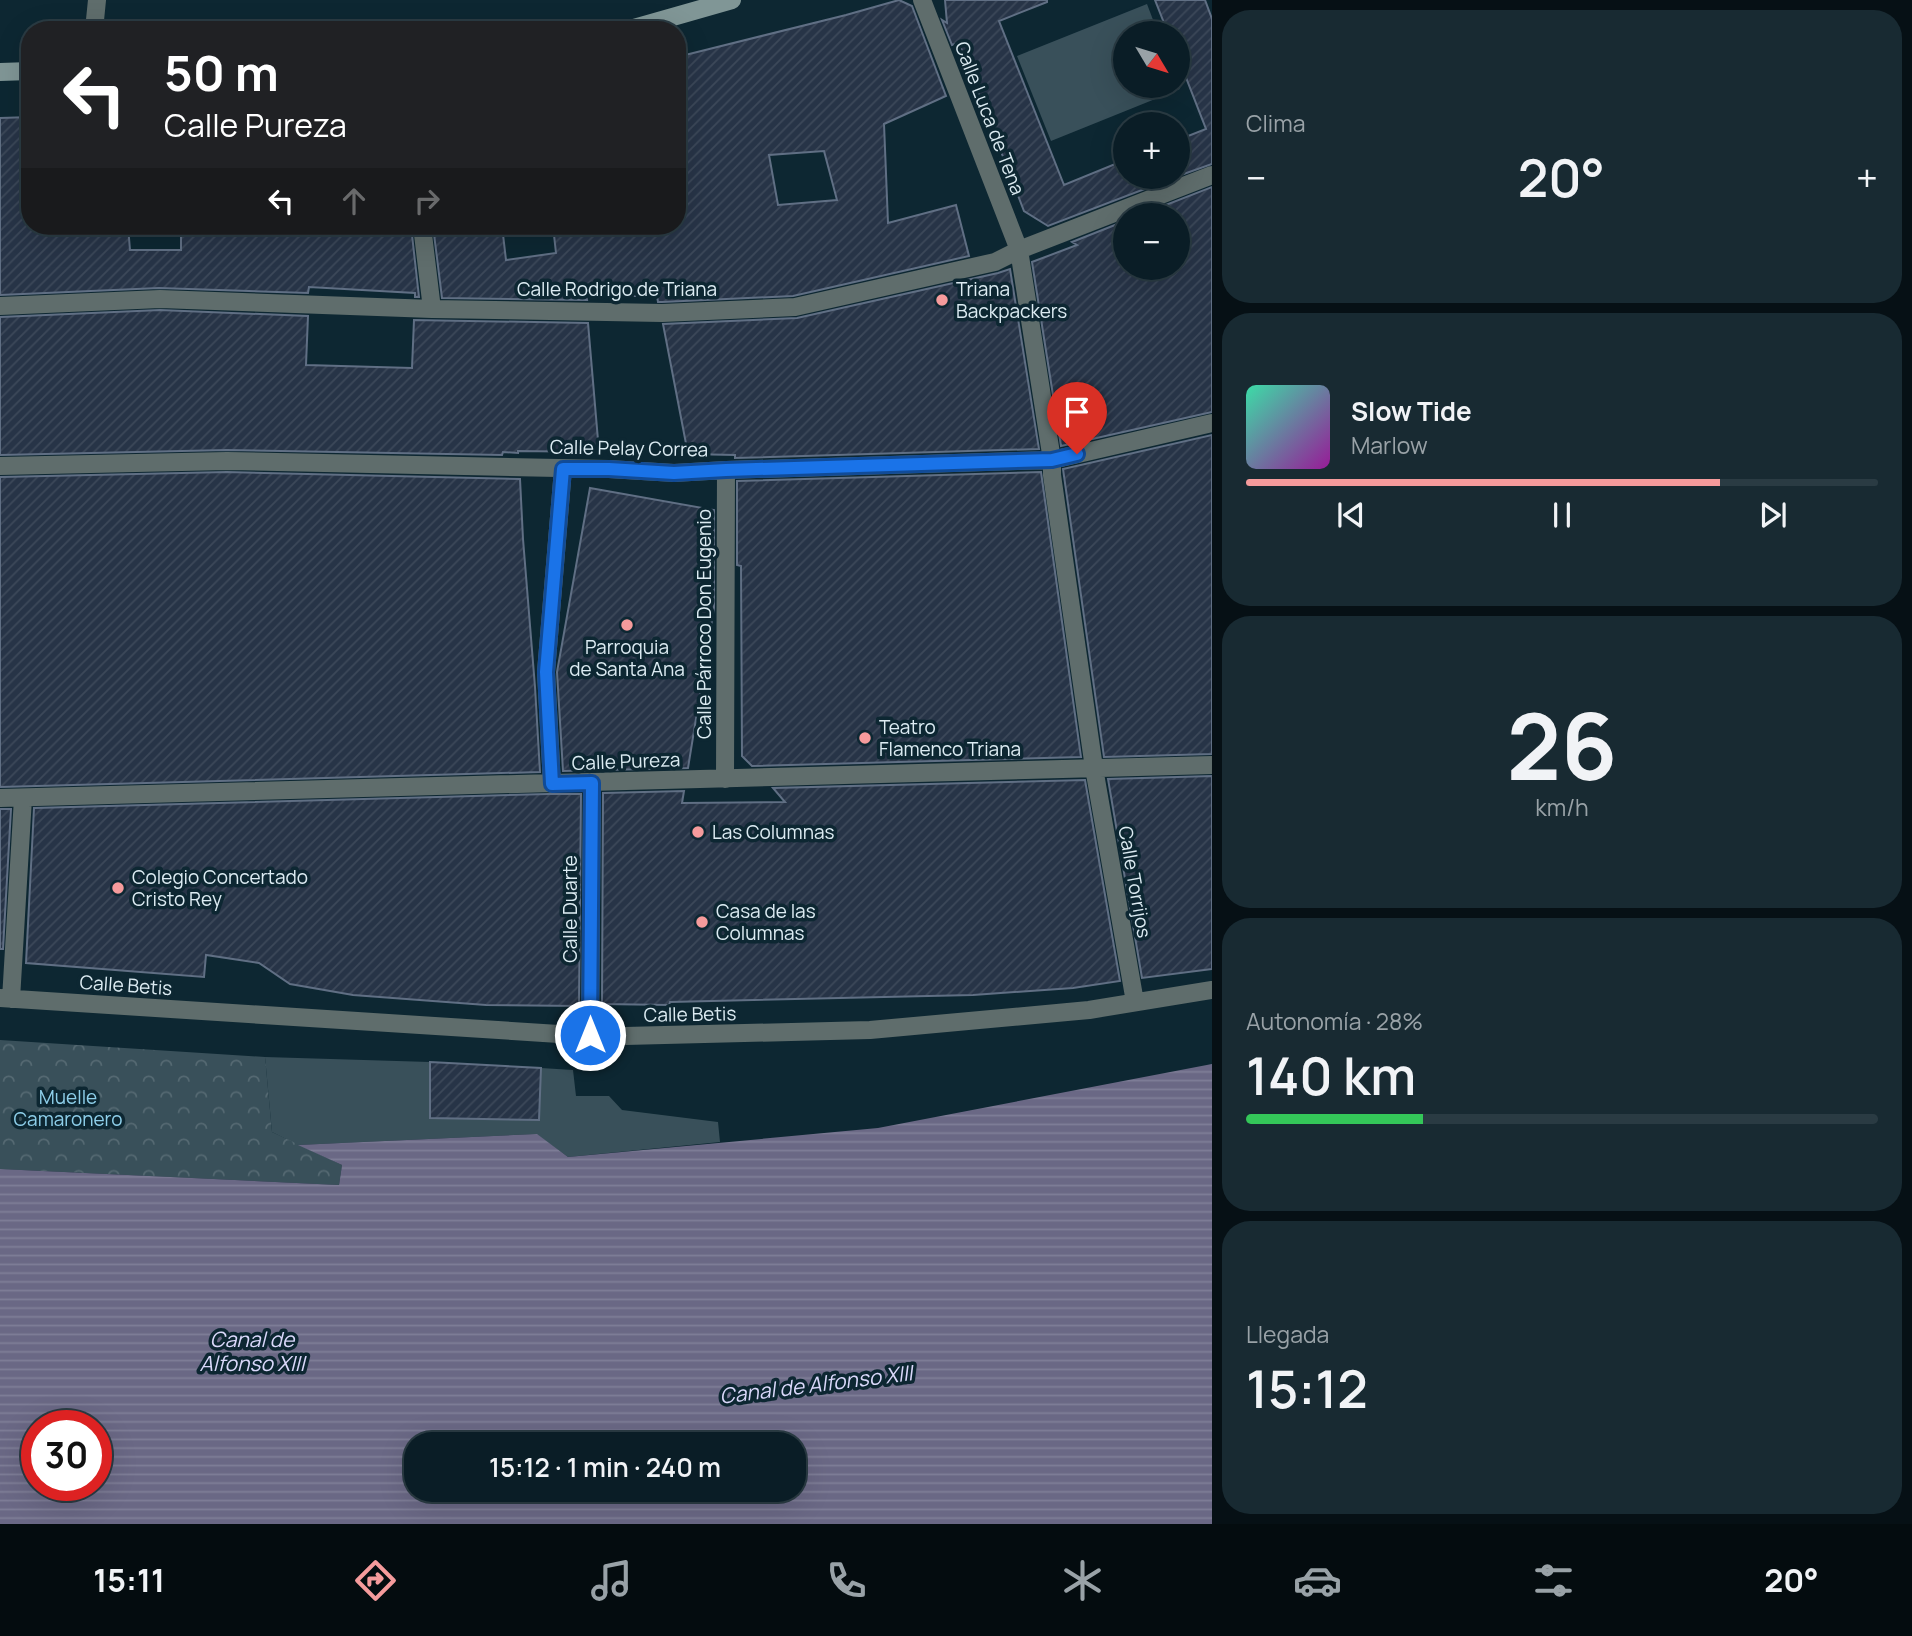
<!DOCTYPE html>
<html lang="es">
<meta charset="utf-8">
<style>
body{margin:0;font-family:Manrope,sans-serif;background:#182a32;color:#f1f3f6;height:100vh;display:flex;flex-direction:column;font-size:26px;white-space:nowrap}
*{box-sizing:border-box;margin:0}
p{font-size:23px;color:#99a2a7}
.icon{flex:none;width:38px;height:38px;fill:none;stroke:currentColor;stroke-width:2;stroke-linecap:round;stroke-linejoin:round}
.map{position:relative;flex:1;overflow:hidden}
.drawer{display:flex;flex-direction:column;gap:10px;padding:10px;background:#061015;width:700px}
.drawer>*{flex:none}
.banner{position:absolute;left:21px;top:21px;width:665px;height:214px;border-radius:28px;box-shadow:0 7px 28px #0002,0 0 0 2px #2a3b43;background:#202124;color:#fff;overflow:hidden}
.needle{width:46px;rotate:128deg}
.controls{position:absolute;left:1113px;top:21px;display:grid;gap:14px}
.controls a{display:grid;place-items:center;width:77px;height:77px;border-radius:50%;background:#0a1d26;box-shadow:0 7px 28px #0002,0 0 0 2px #2a3b43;font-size:35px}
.speed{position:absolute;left:21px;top:1410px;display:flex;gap:14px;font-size:35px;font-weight:700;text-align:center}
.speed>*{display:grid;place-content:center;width:91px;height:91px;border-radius:50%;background:#0a1d26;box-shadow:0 7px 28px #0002,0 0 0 2px #2a3b43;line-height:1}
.speed .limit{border:10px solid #d22;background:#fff;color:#111}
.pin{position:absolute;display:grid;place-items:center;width:60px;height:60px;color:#fff;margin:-72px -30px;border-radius:50% 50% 50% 0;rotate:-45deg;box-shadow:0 0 7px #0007}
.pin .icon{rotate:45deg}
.me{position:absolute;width:77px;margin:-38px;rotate:0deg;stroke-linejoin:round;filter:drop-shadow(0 0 5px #0008)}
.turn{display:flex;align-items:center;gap:24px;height:147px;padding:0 28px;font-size:32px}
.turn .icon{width:91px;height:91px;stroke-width:2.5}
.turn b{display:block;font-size:49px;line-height:60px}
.lanes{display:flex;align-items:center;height:66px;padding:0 28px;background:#0003;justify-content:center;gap:35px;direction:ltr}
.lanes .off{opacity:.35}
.big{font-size:52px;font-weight:600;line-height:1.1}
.drawer .card{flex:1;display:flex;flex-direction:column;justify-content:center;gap:10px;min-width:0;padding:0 24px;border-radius:28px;background:#182a32}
.drawer .dial{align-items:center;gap:0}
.dial b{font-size:91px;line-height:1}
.song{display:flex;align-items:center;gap:21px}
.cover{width:84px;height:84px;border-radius:10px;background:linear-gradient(135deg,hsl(160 70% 55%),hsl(300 70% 35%))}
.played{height:7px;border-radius:4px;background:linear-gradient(90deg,#f59b9c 75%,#2a3b43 75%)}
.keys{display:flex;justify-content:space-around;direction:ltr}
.heat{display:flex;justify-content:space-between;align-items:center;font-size:38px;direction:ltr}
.charge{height:10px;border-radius:5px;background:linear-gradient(90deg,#34c759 28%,#2a3b43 0)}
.trip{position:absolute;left:404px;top:1432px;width:402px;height:70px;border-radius:28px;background:#0a1d26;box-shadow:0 7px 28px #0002,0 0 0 2px #2a3b43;font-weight:600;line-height:70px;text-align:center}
.menu{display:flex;height:112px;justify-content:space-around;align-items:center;background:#040c0f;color:#99a2a7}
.menu .icon{width:49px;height:49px}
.menu .current{color:#f59b9c}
.menu b{font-size:32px;color:#f1f3f6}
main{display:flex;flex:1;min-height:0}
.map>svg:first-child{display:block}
.green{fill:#39505a}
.park{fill:url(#park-crowns)}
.water{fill:url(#water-rules);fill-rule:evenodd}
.building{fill:url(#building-hatch);stroke:#606f84;stroke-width:2;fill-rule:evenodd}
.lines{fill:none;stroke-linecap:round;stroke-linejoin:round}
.street{stroke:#5f6d6c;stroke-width:18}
.secondary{stroke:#809696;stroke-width:18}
.route-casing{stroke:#114b97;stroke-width:18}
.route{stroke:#1a73e8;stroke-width:12}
.poi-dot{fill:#f59b9c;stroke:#0d2732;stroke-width:2.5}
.labels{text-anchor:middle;stroke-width:7;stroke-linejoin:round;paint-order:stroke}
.street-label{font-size:19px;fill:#dcebf2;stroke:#0d2732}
.poi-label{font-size:19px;fill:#dcebf2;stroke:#0d2732;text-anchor:start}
.park-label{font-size:19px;fill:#8ecfea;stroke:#0d2732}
.water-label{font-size:21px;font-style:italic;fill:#dad8fa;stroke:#0d2732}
</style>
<main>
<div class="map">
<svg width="1212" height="1524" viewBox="0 0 1212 1524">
<defs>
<pattern id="park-crowns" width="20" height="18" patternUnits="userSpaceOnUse" patternTransform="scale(1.75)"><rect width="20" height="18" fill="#39505a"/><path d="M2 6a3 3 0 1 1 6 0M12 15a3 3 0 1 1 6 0" fill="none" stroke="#556972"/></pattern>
<pattern id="water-rules" width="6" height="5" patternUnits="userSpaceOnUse" patternTransform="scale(1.75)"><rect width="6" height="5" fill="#6a6885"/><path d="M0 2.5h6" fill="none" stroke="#7f7e97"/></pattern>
<pattern id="building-hatch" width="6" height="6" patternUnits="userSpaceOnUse" patternTransform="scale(1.75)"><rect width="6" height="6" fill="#273447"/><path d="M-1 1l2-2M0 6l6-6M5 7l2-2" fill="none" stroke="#3c4859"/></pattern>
</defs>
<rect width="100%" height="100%" fill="#0d2732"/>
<path class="green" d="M1147 4 1158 33H1125V86H1178V83L1180 89 1051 141 1017 56Z
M265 1057 430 1062V1118L539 1120 541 1068 573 1070 576 1096H609L622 1110 718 1122 720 1142 568 1157 536 1134 298 1145 272 1132Z"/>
<path class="park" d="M0 1040 265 1057 272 1132 342 1165 339 1185 0 1169Z"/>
<path class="water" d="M1212 1064V1524H0V1169L339 1185 342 1165 298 1145 537 1134 568 1157 878 1128ZM37 1426H96V1486H37ZM416 1444H794V1489H416Z"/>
<path class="building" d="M899 0 912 6 946 96 884 124 888 223 956 205 969 256 793 296 662 302H658L657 296H586L587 300 442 298 433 226H502L506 260 556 253 553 226H677V205L687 203 677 168V57L846 15ZM824 151 837 200 778 205 769 155Z
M945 0H1047V2L999 21 1064 185 1125 160V177H1176L1048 226 1024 211 959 43 952 45 942 20 947 23Z
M1155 0H1205L1212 19V164L1178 176V140L1206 129 1178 57V33H1168Z
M30 117V226H128L130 250H181V226H282L281 231 310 232 372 226H411L419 297H415V293L309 287 308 293 159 288 0 295V118Z
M1212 187V412L1061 446 1032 262 1077 245 1072 242 1125 221V268H1178V215H1140Z
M1010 269 1039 449 735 458V455L688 454 663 324 797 318 998 273Z
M160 310 308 316 306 365 412 368 414 320 588 323 599 452 518 451V453L503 452 502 455 227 450 0 455V317Z
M1212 435V754L1104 757 1063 469Z
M227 472 520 479 523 539 535 687 540 772 0 787V477Z
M1041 472 1081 757 752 766 742 756 741 566 737 565V481Z
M590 488 714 510V608L688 768 563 771 557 672Z
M1212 776V969L1142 978 1108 779Z
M1085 780 1120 981 1073 988 973 995 670 1002 669 1005 602 1004 603 793 684 791 682 803 785 802 773 788Z
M548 794H581L579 1006 486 1005 353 995 290 984 259 963 206 955 204 977 26 963 34 808Z
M0 809H11L3 949H0Z
M430 1062 541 1068 539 1120 430 1118Z"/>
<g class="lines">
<path class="street" d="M922 0 1019 250 1052 460V475L1094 768 1135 1002
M94 30 97 0
M422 226 432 309
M0 306 160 299 432 309 662 313 795 307 995 262 1019 250 1212 175
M0 466 227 461 609 469 674 473 726 470 1052 460 1212 423
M725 779 726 470
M552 784 546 672 563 469
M0 798 1212 765
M0 998 590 1036H625L870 1030 1089 1010 1212 990
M11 999 23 798
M590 1036 592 783"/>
<path class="secondary" d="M627 30 732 0
M0 72 30 71"/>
</g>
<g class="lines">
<g class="route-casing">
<path id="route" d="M590 1035 592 783 552 784 546 672 563 469H609L674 473 726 470 1052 460 1077 454"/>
</g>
<use href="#route" class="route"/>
</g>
<g class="poi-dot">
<circle cx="942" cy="300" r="7"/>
<circle cx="627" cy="625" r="7"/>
<circle cx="865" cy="738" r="7"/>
<circle cx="698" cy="832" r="7"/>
<circle cx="118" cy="888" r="7"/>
<circle cx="702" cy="922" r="7"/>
</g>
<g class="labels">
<g class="street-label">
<text transform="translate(990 118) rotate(69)" y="7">Calle Luca de Tena</text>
<text x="617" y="296">Calle Rodrigo de Triana</text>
<text transform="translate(629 448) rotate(1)" y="7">Calle Pelay Correa</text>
<text transform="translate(704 624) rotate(-90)" y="7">Calle Párroco Don Eugenio</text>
<text transform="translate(626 761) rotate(-2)" y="7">Calle Pureza</text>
<text transform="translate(1135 882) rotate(80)" y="7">Calle Torrijos</text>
<text transform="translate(570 909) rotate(-90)" y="7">Calle Duarte</text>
<text transform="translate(126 985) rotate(4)" y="7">Calle Betis</text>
<text transform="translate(690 1014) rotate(-1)" y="7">Calle Betis</text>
</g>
<g class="poi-label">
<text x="956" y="296">Triana<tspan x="956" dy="22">Backpackers</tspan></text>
<text x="627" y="654" text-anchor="middle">Parroquia<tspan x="627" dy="22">de Santa Ana</tspan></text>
<text x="879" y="734">Teatro<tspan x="879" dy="22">Flamenco Triana</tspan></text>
<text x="712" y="839">Las Columnas</text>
<text x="132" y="884">Colegio Concertado<tspan x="132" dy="22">Cristo Rey</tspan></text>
<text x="716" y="918">Casa de las<tspan x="716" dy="22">Columnas</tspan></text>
</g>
<g class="park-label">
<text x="68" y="1104">Muelle<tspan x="68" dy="22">Camaronero</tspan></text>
</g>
<g class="water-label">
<text x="252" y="1347">Canal de<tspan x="252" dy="24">Alfonso XIII</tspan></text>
<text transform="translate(816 1385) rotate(-7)" y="7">Canal de Alfonso XIII</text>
</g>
</g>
</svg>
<div class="controls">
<a><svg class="needle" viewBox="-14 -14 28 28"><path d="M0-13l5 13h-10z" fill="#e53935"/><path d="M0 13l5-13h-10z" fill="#99a2a7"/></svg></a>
<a>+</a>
<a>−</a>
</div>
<div class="speed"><div class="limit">30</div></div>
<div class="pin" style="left:1077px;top:454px;background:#d93025"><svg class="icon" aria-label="arrive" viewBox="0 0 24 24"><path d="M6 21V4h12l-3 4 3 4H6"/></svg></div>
<svg class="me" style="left:590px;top:1035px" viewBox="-20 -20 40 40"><circle r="17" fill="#1a73e8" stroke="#fff" stroke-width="3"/><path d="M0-11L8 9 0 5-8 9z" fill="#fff"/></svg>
<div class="trip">15:12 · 1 min · 240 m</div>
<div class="banner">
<div class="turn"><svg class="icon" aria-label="left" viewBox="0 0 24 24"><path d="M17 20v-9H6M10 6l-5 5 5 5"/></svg><div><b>50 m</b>Calle Pureza</div></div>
<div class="lanes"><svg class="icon" aria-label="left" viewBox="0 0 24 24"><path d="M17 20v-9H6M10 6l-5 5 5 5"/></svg><svg class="icon off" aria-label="ahead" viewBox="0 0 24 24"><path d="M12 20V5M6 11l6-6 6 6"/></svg><svg class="icon off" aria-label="right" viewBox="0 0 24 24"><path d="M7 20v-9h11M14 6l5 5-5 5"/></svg></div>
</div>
</div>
<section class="drawer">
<div class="card"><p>Clima</p>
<div class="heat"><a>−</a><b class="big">20°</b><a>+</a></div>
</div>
<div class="card">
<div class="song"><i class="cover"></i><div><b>Slow Tide</b><p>Marlow</p></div></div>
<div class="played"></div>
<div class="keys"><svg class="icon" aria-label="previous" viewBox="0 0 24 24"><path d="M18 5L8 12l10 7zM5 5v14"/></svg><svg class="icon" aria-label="pause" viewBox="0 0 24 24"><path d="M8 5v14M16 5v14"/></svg><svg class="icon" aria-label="next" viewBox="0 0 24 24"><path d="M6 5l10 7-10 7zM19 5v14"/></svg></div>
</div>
<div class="card dial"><b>26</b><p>km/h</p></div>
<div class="card"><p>Autonomía · 28%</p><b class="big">140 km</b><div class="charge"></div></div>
<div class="card"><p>Llegada</p><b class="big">15:12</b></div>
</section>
</main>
<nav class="menu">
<b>15:11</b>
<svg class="icon current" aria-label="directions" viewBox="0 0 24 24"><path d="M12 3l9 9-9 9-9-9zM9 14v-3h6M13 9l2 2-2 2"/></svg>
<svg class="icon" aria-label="music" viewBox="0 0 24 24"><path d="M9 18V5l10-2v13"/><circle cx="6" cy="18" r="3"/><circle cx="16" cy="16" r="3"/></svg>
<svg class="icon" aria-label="phone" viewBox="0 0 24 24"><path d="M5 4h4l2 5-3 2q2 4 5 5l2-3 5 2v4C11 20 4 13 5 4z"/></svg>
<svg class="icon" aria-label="climate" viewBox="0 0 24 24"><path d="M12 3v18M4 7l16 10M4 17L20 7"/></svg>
<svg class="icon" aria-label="car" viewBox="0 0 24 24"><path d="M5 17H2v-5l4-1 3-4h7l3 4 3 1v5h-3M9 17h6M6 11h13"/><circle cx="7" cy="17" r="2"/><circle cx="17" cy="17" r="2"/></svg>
<svg class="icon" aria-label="filters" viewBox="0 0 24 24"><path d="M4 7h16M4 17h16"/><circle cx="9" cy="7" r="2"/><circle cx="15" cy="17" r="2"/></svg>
<b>20°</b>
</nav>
